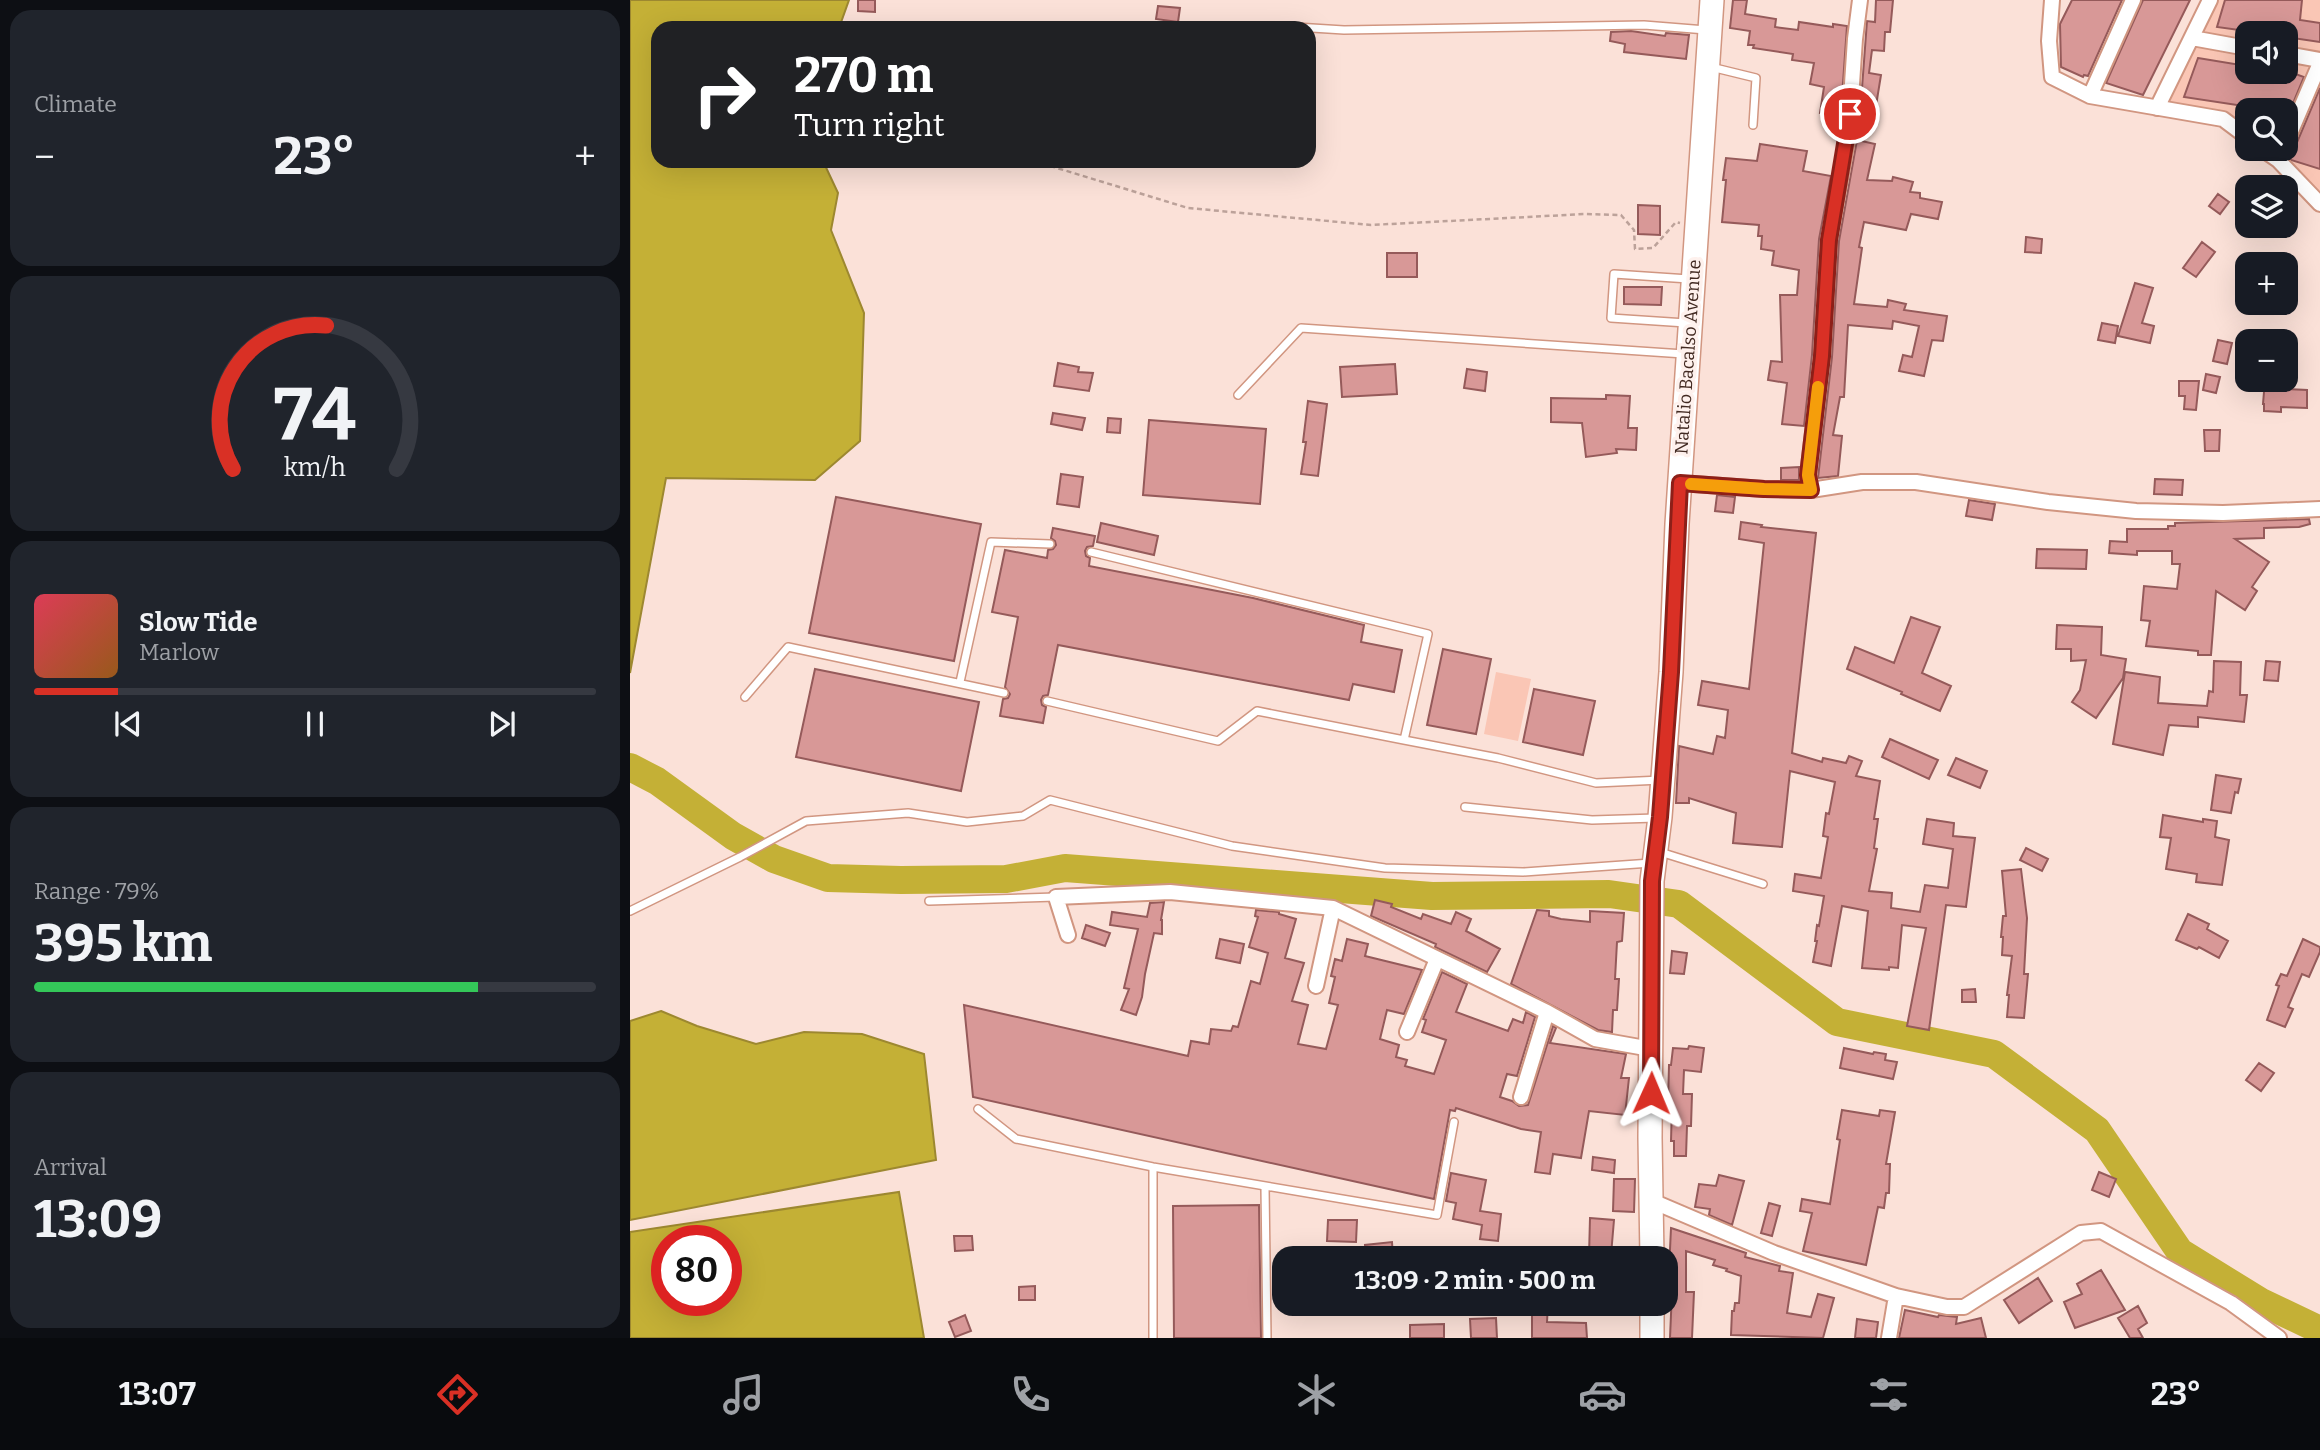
<!DOCTYPE html>
<meta charset="utf-8">
<style>
body{margin:0;font-family:Bitter,serif;background:#20242c;color:#f1f3f6;height:100vh;display:flex;flex-direction:column;font-size:26px;white-space:nowrap}
*{box-sizing:border-box;margin:0}
p{font-size:23px;color:#9ea1a6}
.icon{flex:none;width:38px;height:38px;fill:none;stroke:currentColor;stroke-width:2;stroke-linecap:round;stroke-linejoin:round}
.map{position:relative;flex:1;overflow:hidden}
.drawer{display:flex;flex-direction:column;gap:10px;padding:10px;background:#0d0f14;width:630px}
.drawer>*{flex:none}
.top-card{position:absolute;left:21px;top:21px;width:665px;height:147px;border-radius:21px;box-shadow:0 7px 28px #0002;background:#202124;color:#fff;overflow:hidden}
.tools{position:absolute;left:1605px;top:21px;display:grid;gap:14px}
.tools a{display:grid;place-items:center;width:63px;height:63px;border-radius:14px;background:#171b24;box-shadow:0 7px 28px #0002;font-size:35px}
.speed{position:absolute;left:21px;top:1225px;display:flex;gap:14px;font-size:35px;font-weight:700;text-align:center}
.speed>*{display:grid;place-content:center;width:91px;height:91px;border-radius:50%;background:#171b24;box-shadow:0 7px 28px #0002;line-height:1}
.speed .limit{border:10px solid #d22;background:#fff;color:#111}
.pin{position:absolute;display:grid;place-items:center;width:60px;height:60px;color:#fff;margin:-30px;border:4px solid #fff;border-radius:50%;box-shadow:0 2px 7px #0007}
.me{position:absolute;width:77px;margin:-38px;rotate:1deg;stroke-linejoin:round;filter:drop-shadow(0 0 5px #0008)}
.turn{display:flex;align-items:center;gap:24px;height:147px;padding:0 28px;font-size:32px}
.turn .icon{width:91px;height:91px;stroke-width:2.5}
.turn b{display:block;font-size:49px;line-height:60px}
.big{font-size:52px;font-weight:700;line-height:1.1}
.drawer .tile{flex:1;display:flex;flex-direction:column;justify-content:center;gap:10px;min-width:0;padding:0 24px;border-radius:21px;background:#20242c}
.drawer .dial{align-items:center;gap:0}
.dial svg{height:182px;overflow:visible;fill:none;stroke:#363941;stroke-width:7;stroke-linecap:round;text-anchor:middle}
.dial text{fill:#f1f3f6;stroke:none}
.song{display:flex;align-items:center;gap:21px}
.cover{width:84px;height:84px;border-radius:10px;background:linear-gradient(135deg,hsl(350 70% 55%),hsl(30 70% 35%))}
.played{height:7px;border-radius:4px;background:linear-gradient(90deg,#d93025 15%,#363941 15%)}
.keys{display:flex;justify-content:space-around;direction:ltr}
.heat{display:flex;justify-content:space-between;align-items:center;font-size:38px;direction:ltr}
.charge{height:10px;border-radius:5px;background:linear-gradient(90deg,#34c759 79%,#363941 0)}
.trip{position:absolute;left:642px;top:1246px;width:406px;height:70px;border-radius:21px;background:#171b24;box-shadow:0 7px 28px #0002;font-weight:700;line-height:70px;text-align:center}
.tab-bar{display:flex;height:112px;justify-content:space-around;align-items:center;background:#090b0e;color:#9ea1a6}
.tab-bar .icon{width:49px;height:49px}
.tab-bar .selected{color:#d93025}
.tab-bar b{font-size:32px;color:#f1f3f6}
main{display:flex;flex:1;min-height:0}
.map>svg:first-child{display:block}
.green{fill:#fac6b5}
.water{fill:#c4b036;stroke:#9d8830;stroke-width:2;fill-rule:evenodd}
.lines{fill:none;stroke-linecap:round;stroke-linejoin:round}
.river{stroke:#c4b036;stroke-width:28}
.building{fill:#d89897;stroke:#955a5a;stroke-width:2}
.service-casing{stroke:#d19681;stroke-width:10}
.minor-casing{stroke:#d19681;stroke-width:18}
.trunk-casing{stroke:#d19681;stroke-width:26}
.path{stroke:#bca29a;stroke-width:2.5;stroke-dasharray:5 3.5;stroke-linecap:butt}
.service{stroke:#fff;stroke-width:7}
.minor{stroke:#fff;stroke-width:14}
.trunk{stroke:#fff;stroke-width:23}
.route-casing{stroke:#8d1f18;stroke-width:18}
.route{stroke:#d93025;stroke-width:12}
.slow{stroke:#f59e0b;stroke-width:12}
.labels{text-anchor:middle;stroke-width:7;stroke-linejoin:round;paint-order:stroke}
.street-label{font-size:18px;fill:#412921;stroke:#fef1ed}
</style>
<main>
<section class="drawer">
<div class="tile"><p>Climate</p>
<div class="heat"><a>−</a><b class="big">23°</b><a>+</a></div>
</div>
<div class="tile dial"><svg viewBox="0 0 100 80">
<path d="M14 69A42 42 0 1 1 86 69"/>
<path d="M14 69A42 42 0 0 1 55 6" stroke="#d93025"/>
<text x="50" y="56" font-size="32" font-weight="700">74</text>
<text x="50" y="72" font-size="11">km/h</text>
</svg></div>
<div class="tile">
<div class="song"><i class="cover"></i><div><b>Slow Tide</b><p>Marlow</p></div></div>
<div class="played"></div>
<div class="keys"><svg class="icon" aria-label="previous" viewBox="0 0 24 24"><path d="M18 5L8 12l10 7zM5 5v14"/></svg><svg class="icon" aria-label="pause" viewBox="0 0 24 24"><path d="M8 5v14M16 5v14"/></svg><svg class="icon" aria-label="next" viewBox="0 0 24 24"><path d="M6 5l10 7-10 7zM19 5v14"/></svg></div>
</div>
<div class="tile"><p>Range · 79%</p><b class="big">395 km</b><div class="charge"></div></div>
<div class="tile"><p>Arrival</p><b class="big">13:09</b></div>
</section>
<div class="map">
<svg width="1690" height="1338" viewBox="0 0 1690 1338">
<rect width="100%" height="100%" fill="#fbe1d8"/>
<path class="green" d="M1580 0H1690V58L1656 52V33H1617V72H1656V54L1690 60V204L1632 149H1656V110H1617V137L1593 119 1527 108Z
M866 672 901 679 888 741 854 734Z"/>
<path class="water" d="M0 0H219L209 28H28V161H193L208 193 201 230 234 313 230 441 185 480 36 478 0 673Z
M31 1011 67 1026 126 1044 174 1032 232 1034 294 1054 306 1160 0 1220V1021Z
M269 1192 294 1338H0V1232ZM37 1241H96V1300H37Z"/>
<g class="lines">
<path class="river" d="M0 767 27 781 103 836 144 859 198 878 271 880 376 879 435 868 802 896 979 894 1049 904 1207 1022 1364 1054 1467 1130 1550 1252 1631 1302 1690 1330"/>
</g>
<path class="building" d="M228 0H245V12L228 11Z
M1103 0H1117L1115 14 1146 19 1145 27 1168 30 1169 22 1203 27V24L1217 26 1211 111 1208 110 1207 116 1190 113 1194 87 1180 84 1184 63 1162 60 1163 54 1123 48 1124 45H1118L1120 31 1100 28Z
M1246 0H1263L1260 32H1255L1254 51 1242 50 1239 73 1251 75 1244 118 1230 115 1237 21 1245 22Z
M1442 0H1492L1458 76 1454 75 1453 77 1431 67 1430 24Z
M1513 0H1560L1513 95 1476 83Z
M1595 0H1672L1670 20 1690 23V42L1656 37V33H1631L1587 27Z
M528 6 550 8 548 22 526 19Z
M1001 31 1035 36 1036 33 1059 35 1056 59 994 52 995 44 980 41 981 32Z
M1568 58 1617 66V72H1660L1674 77 1656 120V110H1640L1554 97Z
M1690 88V169L1661 160 1656 154 1665 147Z
M1227 140 1245 144 1237 180 1262 181 1263 177 1283 182 1280 192 1290 193V198L1312 202 1308 219 1281 214 1276 230 1234 222 1229 247 1232 248 1224 304 1257 307 1258 300 1276 304 1274 310 1317 316 1313 341 1302 340 1294 376 1269 371 1273 355 1282 357 1289 326 1263 321 1262 329 1218 325 1214 397H1210L1203 435 1212 436 1208 476 1188 478 1202 357 1209 241Z
M1130 144 1177 151 1173 171 1201 176 1189 239 1182 355 1174 426 1152 424 1157 383 1138 380 1141 361 1152 362 1150 295H1167L1169 270 1142 265 1144 251 1131 249 1132 236H1128L1129 225 1092 222 1096 180H1093L1096 158 1127 161Z
M1588 194 1599 202 1590 214 1579 206Z
M1008 205 1030 206V235L1008 234Z
M1396 237 1412 239 1411 253 1395 252Z
M1572 242 1585 252 1566 277 1553 268Z
M757 253H787V277H757Z
M1505 283 1523 288 1512 323 1524 326 1520 343 1488 336Z
M994 287H1032L1031 305 994 304Z
M1472 323 1488 326 1485 343 1468 340Z
M1588 340 1602 343 1597 364 1583 361Z
M428 363 449 367 448 372 463 373 459 391 424 386Z
M765 364 767 394 712 397 710 367Z
M837 369 857 372 855 391 834 388Z
M1576 374 1590 377 1586 393 1573 390Z
M1635 380H1658L1657 389 1677 390V408L1651 407V412L1634 411V404H1633Z
M1549 381H1569L1566 410 1554 409 1555 396H1549Z
M976 395 1000 396 998 428H1007L1006 450 986 449 987 453 956 457 952 423 921 422V398L976 399Z
M678 401 697 404 688 476 671 474 676 442H673Z
M423 413 455 418 452 430 421 424Z
M478 418 491 419 490 433 477 432Z
M519 420 636 429 630 504 513 495Z
M1574 430H1590L1589 451H1575Z
M1169 467V480H1151V468Z
M431 474 453 477 449 507 427 504Z
M1525 479 1553 480 1552 495 1524 494Z
M1087 495 1105 497 1103 513 1085 511Z
M206 497 351 524 324 661 179 633Z
M1339 500 1365 504 1362 520 1336 516Z
M1679 519 1680 524 1669 527 1634 528V538L1605 539 1639 562 1622 587 1627 591 1615 610 1586 591 1581 655H1568V651L1516 646 1520 621 1511 620 1514 586 1547 589 1550 564H1542V551H1507V555L1479 553 1480 541 1497 542V529H1538V526H1545V523Z
M1111 522 1132 525 1131 527 1186 533 1162 753 1192 762 1193 758 1216 763 1219 756 1232 761 1226 776 1250 781 1244 819H1248L1244 848 1247 849 1239 891 1262 893 1261 908 1290 912 1295 885 1318 888 1323 849 1293 844 1297 819 1324 823 1323 836 1345 838 1336 907 1316 905 1299 1030 1277 1026 1296 928 1272 925 1268 968 1259 967V970L1232 968 1238 911 1212 906 1201 966 1183 962 1187 941H1185L1187 925 1189 926 1194 896 1163 891 1165 874 1191 878 1198 837 1193 836 1196 813 1199 814 1205 782 1160 771 1152 847 1103 843 1106 813 1059 798V803H1046L1049 746 1083 754 1087 736 1095 738 1098 710 1068 705 1072 681 1119 689 1134 543 1109 539Z
M471 523 528 536 524 555 467 542Z
M423 528 465 536 463 546 457 547 455 551 456 556 460 558 459 566 623 598 734 625 731 642 772 650 764 692 723 684 719 700 428 645 418 695 413 696 411 700 412 705 416 707 413 723 370 716 373 699 378 698 380 694 375 687 388 617 362 612 375 550 417 558 418 550 423 549 426 545 425 541 421 538Z
M1407 549 1457 550 1456 569 1406 568Z
M1281 617 1310 627 1292 673 1321 686 1310 711 1271 694 1272 692 1217 669 1225 647 1264 663Z
M1427 625 1472 627 1471 655 1496 659 1493 678 1466 718 1442 702 1450 690 1456 660 1441 661V649H1426Z
M813 649 861 659 846 734 797 725Z
M1584 661 1611 662 1610 695H1617L1614 722 1568 717V727L1539 725 1533 755 1483 744 1495 672 1530 677 1528 703 1577 706 1579 691 1583 692Z
M1636 661 1650 662 1648 681 1634 680Z
M185 669 349 702 331 791 166 757Z
M904 689 965 701 953 755 893 742Z
M1260 739 1308 760 1299 779 1252 757Z
M1326 758 1357 771 1350 788 1318 775Z
M1586 775 1611 779 1608 793 1605 792 1601 813 1581 810Z
M1533 815 1573 822V819L1587 821 1585 837 1599 840 1592 885 1566 882 1567 874 1536 869 1541 838 1530 837Z
M1396 848 1418 859 1412 871 1390 860Z
M1391 869 1397 918 1394 974H1398L1394 1018 1377 1017 1379 995H1377L1382 956 1372 955 1373 937H1371L1373 916H1376L1372 871Z
M745 900 762 904 761 907 791 919 793 914 821 924 826 912 841 919 836 931 870 949 857 972 805 947 806 944 741 916Z
M534 902 531 920H532V934L524 933 515 974 512 997 506 1015 491 1010 499 989 494 988 508 929 480 925 482 912 517 917 520 903Z
M626 910 649 912V914L666 919 655 958 674 963 662 1001 678 1005 668 1044 696 1049 708 1005 699 1003 705 977 701 976 705 959 712 961 717 939 738 944 735 956 792 970 774 1014 757 1010 750 1039 769 1045 766 1057 777 1060 775 1066 804 1074 816 1040 792 1032 796 1020 793 1019 812 972 837 984 826 1012 878 1031 883 1019 893 1023 896 1012 905 1017 887 1076 877 1074 870 1097 882 1101 889 1106 898 1105 923 1026 926 1028 920 1043 996 1054 991 1078H999L995 1115 959 1111 951 1158 923 1154 920 1174 905 1172 911 1132 891 1129 826 1108 825 1111 820 1110 804 1199 343 1097 334 1005 558 1056 561 1041 579 1044 581 1029 601 1031 603 1026 608 1027 621 981 630 984 638 953 619 947 628 917 625 916Z
M907 910 919 911V916L931 919 960 922V911L994 913 992 941 987 942 985 979H989L987 1010H983L982 1032 968 1030 881 984Z
M1558 914 1579 924 1577 929 1598 941 1589 958 1569 947 1567 949 1546 940Z
M456 925 480 933 475 946 452 938Z
M590 939 614 944 610 963 586 958Z
M1673 939 1690 947V952L1679 977 1672 974 1658 1007 1663 1009 1655 1027 1637 1020 1649 986 1646 985 1651 974 1657 976Z
M1042 951 1057 953 1054 974 1040 973Z
M1345 989 1346 1002H1332V990Z
M1059 1046 1074 1048 1071 1072 1054 1070 1053 1094H1062L1061 1126H1057L1056 1156H1044V1141H1041L1042 1104H1038L1039 1065H1041L1043 1048 1058 1049Z
M1214 1048 1243 1054 1244 1052 1256 1054 1255 1060 1267 1062 1263 1079 1210 1068Z
M1629 1063 1644 1073 1631 1091 1616 1080Z
M1212 1110 1249 1116 1250 1110 1265 1112 1256 1164H1260L1259 1193H1256L1254 1208 1248 1207 1236 1265 1173 1251 1182 1213 1170 1211 1172 1199 1200 1204 1210 1140 1207 1139Z
M963 1157 985 1160 984 1173 962 1170Z
M1469 1172 1486 1179 1479 1197 1462 1190Z
M821 1173 856 1180 850 1211 871 1214 868 1241 850 1239 852 1225 823 1219 826 1203 816 1201Z
M1089 1175 1114 1181 1102 1225 1079 1215 1080 1209 1065 1207 1069 1184 1086 1186Z
M984 1179H1005L1004 1212 983 1211Z
M1139 1203 1150 1206 1142 1236 1131 1233Z
M629 1205 631 1338H544L543 1206Z
M960 1218 984 1220 981 1255 959 1256Z
M698 1220H727L726 1242 697 1241Z
M1041 1228 1116 1253 1115 1257 1150 1266 1149 1271 1163 1273 1157 1313 1181 1317 1188 1294 1204 1298 1193 1338 1101 1335 1102 1311H1104L1105 1303H1109L1111 1276 1096 1271 1097 1269 1083 1265 1085 1260 1056 1251V1292H1064L1062 1338H1040L1042 1291H1039V1271Z
M324 1236H342L343 1250 325 1251Z
M762 1242 763 1258H736L735 1245Z
M1471 1270 1495 1310 1445 1328 1434 1302 1452 1294 1447 1284Z
M1408 1278 1422 1301 1389 1323 1374 1300Z
M405 1286V1300H389V1287Z
M902 1304H918L917 1322 956 1323 957 1338H902Z
M1508 1306 1517 1323 1508 1329 1513 1338H1500L1488 1318Z
M1275 1310 1308 1317 1309 1315 1327 1317 1326 1324 1351 1318 1356 1338H1269Z
M335 1315 341 1331 325 1337 319 1322Z
M866 1318 867 1338H841L840 1319Z
M1227 1319 1248 1322 1246 1338H1225Z
M814 1324V1338H780V1325Z"/>
<g class="lines">
<g class="service-casing">
<path id="service" d="M650 26 714 30 1014 25 1076 30
M1081 67 1126 78 1123 125
M1056 323 981 318 984 274 1059 279
M608 395 671 328 1054 354
M330 682 361 542 420 544
M115 697 158 647 374 693
M417 701 588 741 627 711 774 740 798 634 461 552
M774 740 868 758 966 783 1031 780
M835 807 962 820 1026 818
M1030 852 1133 884
M299 901 426 897
M0 911 110 857 176 821 278 813 337 822 393 816 420 800 602 846 755 868 893 872 1021 863
M348 1109 386 1139 523 1167 807 1215 824 1122
M523 1167V1338
M635 1187 637 1338"/>
</g>
<g class="minor-casing">
<path id="minor" d="M1422 0 1419 41 1422 77 1460 96 1593 119 1617 137
M1562 38 1617 48
M1656 54 1690 60
M1460 96 1503 0
M1527 108 1580 0
M1656 143 1690 63
M1632 149 1648 160 1690 204
M1050 483 1134 489 1181 490 1232 482H1286L1418 502 1506 511 1593 513 1690 509
M1181 490 1178 475 1192 356 1199 240 1219 129 1225 39 1230 0
M438 935 426 897 540 892 703 908 917 1012 965 1039 1021 1049
M686 986 703 908
M777 1032 807 959
M891 1097 917 1012
M1022 1201 1144 1253 1266 1296 1317 1307H1334L1451 1233 1471 1231 1601 1303 1649 1338
M1259 1338 1266 1296"/>
</g>
<g class="trunk-casing">
<path id="trunk" d="M1022 1258 1020 1138 1022 881 1030 817 1041 672 1047 524 1082 0
M1022 1338V1304"/>
</g>
<path class="path" d="M404 161 558 208 741 225 955 214 991 215 1004 230 1005 249 1023 248 1046 222 1050 223"/>
<use href="#service" class="service"/>
<use href="#minor" class="minor"/>
<use href="#trunk" class="trunk"/>
</g>
<g class="lines">
<g class="route-casing">
<path id="route" d="M1021 1093 1022 881 1030 817 1041 672 1050 483 1134 489 1181 490 1178 475 1192 356 1199 240 1220 114"/>
</g>
<use href="#route" class="route"/>
<path class="slow" d="M1061 484 1134 489 1181 490 1178 475 1188 387"/>
</g>
<g class="labels">
<g class="street-label">
<text transform="translate(1058 357) rotate(-86)" y="6">Natalio Bacalso Avenue</text>
</g>
</g>
</svg>
<div class="tools">
<a><svg class="icon" aria-label="sound" viewBox="0 0 24 24"><path d="M4 9h4l5-4v14l-5-4H4zM17 9q2 3 0 6"/></svg></a>
<a><svg class="icon" aria-label="search" viewBox="0 0 24 24"><circle cx="10" cy="10" r="6"/><path d="M15 15l6 6"/></svg></a>
<a><svg class="icon" aria-label="layers" viewBox="0 0 24 24"><path d="M12 4l9 5-9 5-9-5zM3 14l9 5 9-5"/></svg></a>
<a>+</a>
<a>−</a>
</div>
<div class="speed"><div class="limit">80</div></div>
<div class="pin" style="left:1220px;top:114px;background:#d93025"><svg class="icon" aria-label="arrive" viewBox="0 0 24 24"><path d="M6 21V4h12l-3 4 3 4H6"/></svg></div>
<svg class="me" style="left:1021px;top:1093px" viewBox="-20 -20 40 40"><path d="M0-17L14 15 0 8-14 15z" fill="#d93025" stroke="#fff" stroke-width="4"/></svg>
<div class="trip">13:09 · 2 min · 500 m</div>
<div class="top-card">
<div class="turn"><svg class="icon" aria-label="right" viewBox="0 0 24 24"><path d="M7 20v-9h11M14 6l5 5-5 5"/></svg><div><b>270 m</b>Turn right</div></div>
</div>
</div>
</main>
<nav class="tab-bar">
<b>13:07</b>
<svg class="icon selected" aria-label="directions" viewBox="0 0 24 24"><path d="M12 3l9 9-9 9-9-9zM9 14v-3h6M13 9l2 2-2 2"/></svg>
<svg class="icon" aria-label="music" viewBox="0 0 24 24"><path d="M9 18V5l10-2v13"/><circle cx="6" cy="18" r="3"/><circle cx="16" cy="16" r="3"/></svg>
<svg class="icon" aria-label="phone" viewBox="0 0 24 24"><path d="M5 4h4l2 5-3 2q2 4 5 5l2-3 5 2v4C11 20 4 13 5 4z"/></svg>
<svg class="icon" aria-label="climate" viewBox="0 0 24 24"><path d="M12 3v18M4 7l16 10M4 17L20 7"/></svg>
<svg class="icon" aria-label="car" viewBox="0 0 24 24"><path d="M5 17H2v-5l4-1 3-4h7l3 4 3 1v5h-3M9 17h6M6 11h13"/><circle cx="7" cy="17" r="2"/><circle cx="17" cy="17" r="2"/></svg>
<svg class="icon" aria-label="filters" viewBox="0 0 24 24"><path d="M4 7h16M4 17h16"/><circle cx="9" cy="7" r="2"/><circle cx="15" cy="17" r="2"/></svg>
<b>23°</b>
</nav>
